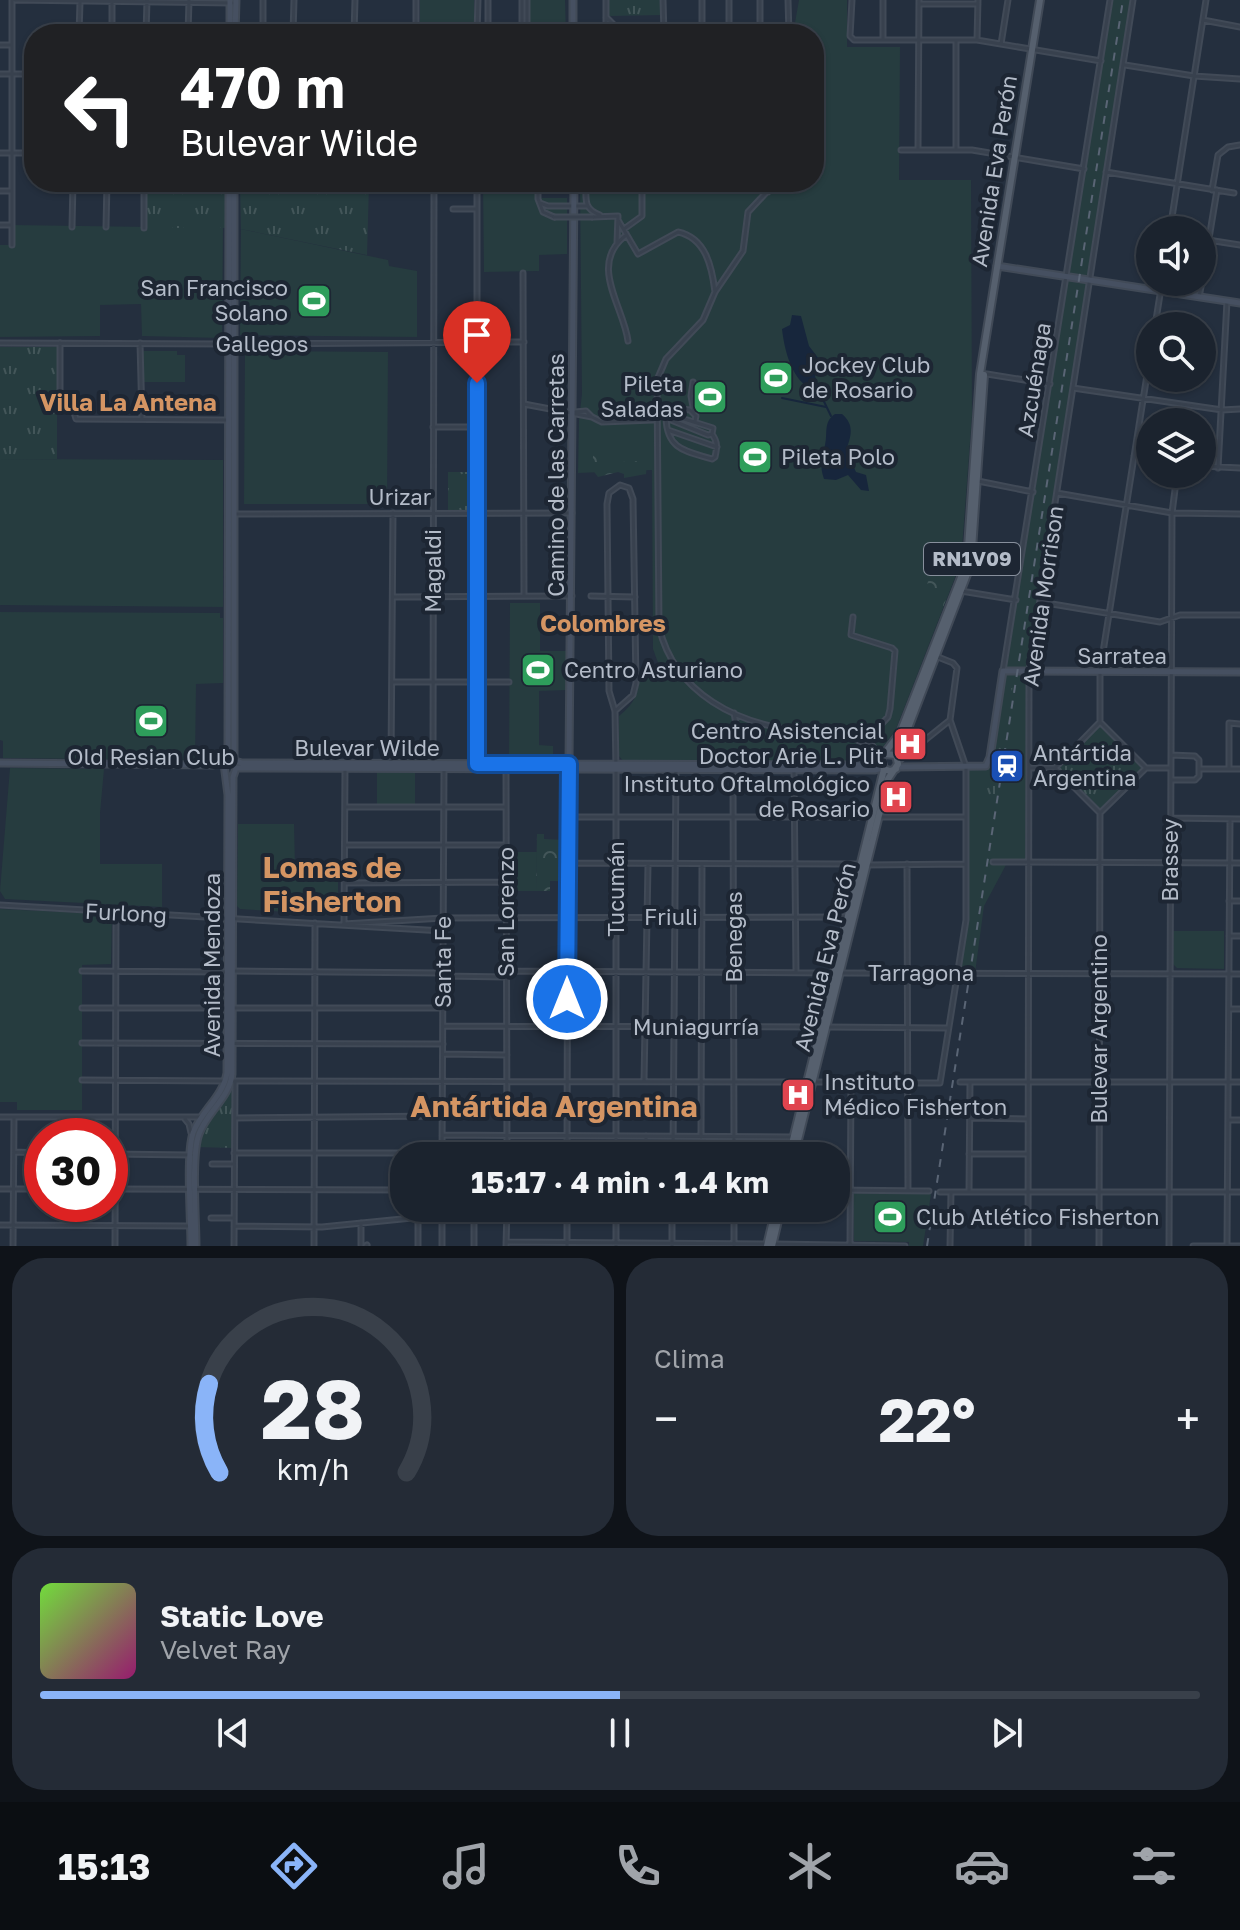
<!DOCTYPE html>
<html lang="es">
<meta charset="utf-8">
<style>
body{margin:0;font-family:"Golos Text",sans-serif;background:#242b36;color:#f1f3f6;height:100vh;display:flex;flex-direction:column;font-size:30px;white-space:nowrap}
*{box-sizing:border-box;margin:0}
p{font-size:26px;color:#a0a4aa}
.icon{flex:none;width:44px;height:44px;fill:none;stroke:currentColor;stroke-width:2;stroke-linecap:round;stroke-linejoin:round}
.map{position:relative;height:1246px;overflow:hidden}
.sheet{display:flex;flex-direction:column;gap:12px;padding:12px;background:#0f1319;flex:1}
.sheet>*{flex:none}
.top-card{position:absolute;left:24px;top:24px;width:800px;height:168px;border-radius:32px;box-shadow:0 2px 6px #0004,0 0 0 2px #39404a;background:#202124;color:#fff;overflow:hidden}
.tools{position:absolute;left:1136px;top:216px;display:grid;gap:16px}
.tools a{display:grid;place-items:center;width:80px;height:80px;border-radius:50%;background:#1b232e;box-shadow:0 2px 6px #0004,0 0 0 2px #39404a;font-size:40px}
.speed{position:absolute;left:24px;top:1118px;display:flex;gap:16px;font-size:40px;font-weight:700;text-align:center}
.speed>*{display:grid;place-content:center;width:104px;height:104px;border-radius:50%;background:#1b232e;box-shadow:0 2px 6px #0004,0 0 0 2px #39404a;line-height:1}
.speed .limit{border:12px solid #d22;background:#fff;color:#111}
.pin{position:absolute;display:grid;place-items:center;width:68px;height:68px;color:#fff;margin:-82px -34px;border-radius:50% 50% 50% 0;rotate:-45deg;box-shadow:0 0 8px #0007}
.pin .icon{rotate:45deg}
.me{position:absolute;width:88px;margin:-44px;rotate:0deg;stroke-linejoin:round;filter:drop-shadow(0 0 6px #0008)}
.turn{display:flex;align-items:center;gap:28px;height:168px;padding:0 24px;font-size:36px}
.turn .icon{width:104px;height:104px;stroke-width:2.5}
.turn b{display:block;font-size:56px;line-height:68px}
.big{font-size:60px;font-weight:700;line-height:1.1}
.sheet .tile{flex:1;display:flex;flex-direction:column;justify-content:center;gap:12px;min-width:0;padding:0 28px;border-radius:32px;background:#242b36}
.sheet .dial{align-items:center;gap:0}
.dial svg{height:208px;overflow:visible;fill:none;stroke:#39404a;stroke-width:7;stroke-linecap:round;text-anchor:middle}
.dial text{fill:#f1f3f6;stroke:none}
.song{display:flex;align-items:center;gap:24px}
.cover{width:96px;height:96px;border-radius:12px;background:linear-gradient(135deg,hsl(100 70% 55%),hsl(320 70% 35%))}
.played{height:8px;border-radius:4px;background:linear-gradient(90deg,#8ab4f8 50%,#39404a 50%)}
.keys{display:flex;justify-content:space-around;direction:ltr}
.heat{display:flex;justify-content:space-between;align-items:center;font-size:44px;direction:ltr}
.sheet .tiles{flex:1;display:grid;gap:12px;grid-template-columns:1fr 1fr}
.tile:last-child{grid-column:span 2}
.trip{position:absolute;left:390px;top:1142px;width:460px;height:80px;border-radius:32px;background:#1b232e;box-shadow:0 2px 6px #0004,0 0 0 2px #39404a;font-weight:700;line-height:80px;text-align:center}
.dock{display:flex;height:128px;justify-content:space-around;align-items:center;background:#0b0e12;color:#a0a4aa}
.dock .icon{width:56px;height:56px}
.dock .active{color:#8ab4f8}
.dock b{font-size:36px;color:#f1f3f6}
.map>svg:first-child{display:block}
.grass{fill:#263c3f}
.forest{fill:url(#forest-crowns)}
.park{fill:url(#park-tufts)}
.water{fill:#17263c}
.lines{fill:none;stroke-linecap:round;stroke-linejoin:round}
.stream{stroke:#17263c;stroke-width:2}
.street-casing{stroke:#414a57;stroke-width:7}
.secondary-casing{stroke:#414a57;stroke-width:9}
.primary-casing{stroke:#414a57;stroke-width:10}
.street{stroke:#38414e;stroke-width:3}
.secondary{stroke:#465061;stroke-width:5}
.primary{stroke:#56606e;stroke-width:6}
.rail{stroke:#5a6575;stroke-width:2;stroke-dasharray:8 8;stroke-linecap:butt}
.street-bridge-casing{stroke:#414a57;stroke-width:7;stroke-linecap:butt}
.street-bridge{stroke:#38414e;stroke-width:3}
.route-casing{stroke:#114b97;stroke-width:20}
.route{stroke:#1a73e8;stroke-width:14}
.labels{text-anchor:middle;stroke-width:8;stroke-linejoin:round;paint-order:stroke}
.shield{fill:#1d2633;stroke:#878f9c;stroke-width:2}
.shield-label{font-size:20px;font-weight:bold;fill:#b4bcc9}
.street-label{font-size:22px;fill:#b4bcc9;stroke:#1d2633}
.poi-label{font-size:22px;fill:#b4bcc9;stroke:#1d2633;text-anchor:start}
.neighbourhood-label{font-size:24px;font-weight:bold;fill:#d59563;stroke:#1d2633}
.district-label{font-size:30px;font-weight:bold;fill:#d59563;stroke:#1d2633}
</style>
<div class="map">
<svg width="1240" height="1246" viewBox="0 0 1240 1246">
<defs>
<pattern id="forest-crowns" width="20" height="18" patternUnits="userSpaceOnUse" patternTransform="scale(2)"><rect width="20" height="18" fill="#263c3f"/><path d="M2 6a3 3 0 1 1 6 0M12 15a3 3 0 1 1 6 0" fill="none" stroke="#435659"/></pattern>
<pattern id="park-tufts" width="24" height="20" patternUnits="userSpaceOnUse" patternTransform="scale(2)"><rect width="24" height="20" fill="#263c3f"/><path d="M3 7l-1-3M5 7V3M7 7l1-3M15 17l-1-3M17 17v-4M19 17l1-3" fill="none" stroke="#435659"/></pattern>
</defs>
<rect width="100%" height="100%" fill="#242f3e"/>
<path class="grass" d="M420 0H474V34H420Z
M525 0H565L566 34H524Z
M799 0H847V47H900L899 180H971L972 415 961 562 896 729 883 747 867 763 623 761 619 756V716C636 702 639 693 639 672L661 671 653 649 652 470 578 473 579 420 582 394 580 182H814V34H793Z
M1110 0H1133L1029 671V863H1007L984 906 975 973H957L966 920V767L987 764 1011 631Z
M483 182H541V198H567V254L539 255V271L484 272Z
M11 225 223 228 222 338 142 336 141 304 100 305V336L0 337V245H11Z
M241 229 388 260 389 266 417 271V337L240 335Z
M143 351H177V355H185V382H143Z
M245 351 388 352 387 504H244Z
M0 459 223 460V607L0 605Z
M510 603H540V651H567V690L539 691V745L553 746V760H509Z
M0 612 220 613V618H223V683L196 684 195 760 3 758V741L0 740Z
M10 768 104 769 100 813V864H162V907L5 899 0 891Z
M377 770H415V804H377Z
M238 824H294L295 867 338 870V913L335 915 240 909 237 906Z
M513 852H537L536 891H513Z
M0 909 107 914 112 918 111 964 82 965V1110H17V1102H0Z
M1173 931H1224V969L1177 968 1173 964Z
M853 1193 931 1194 923 1246H909V1242L854 1241Z"/>
<path class="forest" d="M594 444 600 463 644 461 647 462 646 474 624 478V474L618 472 598 477 592 469Z
M942 549 958 569 938 620 925 592 936 553Z
M537 834H544V839L564 840 563 881H550V891H536Z"/>
<path class="park" d="M608 0H661V15L608 16Z
M147 182H226V228H147Z
M240 182H369L367 255 241 229Z
M0 347H57V459H0Z
M448 472H476L474 510H448Z
M1009 677 1014 678 995 797 967 793V774L994 778 996 769 993 768 994 762 991 761 1004 683Z
M1100 722 1146 768 1100 813 1055 768Z
M231 1081H235L234 1148 196 1147 199 1133Z"/>
<path class="water" d="M792 315 801 316 809 346 819 359 820 367 815 376 817 382 805 385C790 373 784 347 782 329L790 325Z
M835 414H842C855 425 851 437 846 450L856 472 866 475 869 491 861 490 848 475 836 480 824 479C819 465 822 458 825 445 828 433 823 422 835 414Z"/>
<g class="lines">
<path class="stream" d="M815 383 831 416
M782 398 826 407"/>
<g class="street-casing">
<path id="street" d="M15 0 232 3
M527 0V34
M606 0V34
M663 0 664 34
M702 0V34
M729 0V34
M760 0V34
M788 0 789 34
M852 0 850 36 854 40H977L1101 61
M919 4H978
M606 17 623 34
M1203 20 1240 27
M79 34 80 2
M112 34V0
M146 34 147 0
M188 34 189 0
M263 34V0
M293 34 294 0
M327 34 329 31
M354 34 355 0
M416 34V0
M477 34 478 0
M488 34V0
M522 34V0
M883 40V0
M977 40 978 0
M1001 44 1008 0
M0 45H11
M1125 65 1194 76 1240 79
M0 74H34
M918 148 919 0
M901 150H972L1084 169
M956 150V40
M0 153H34
M1106 172 1234 193
M477 182V762
M538 182V199L543 212 554 217
M586 182C586 199 583 209 600 215
M776 182 748 212 743 251 715 292 703 320 666 359 657 380 659 627C675 694 738 725 802 731 830 734 863 725 879 755
M1212 190 1218 155 1228 147 1240 145
M0 191H12
M768 192 769 182
M540 203 548 206H586
M453 209H476
M593 217 618 216 617 243
M618 220 638 254 678 232C706 238 712 267 715 292
M0 225H11
M72 227 73 182
M106 227 107 182
M144 228V182
M624 229 642 216V182
M1170 230 1206 0
M625 236C588 265 624 307 628 341
M1208 240 1240 245
M12 245V0
M523 273 524 596
M1202 281 1217 190
M1199 297 1202 282
M1155 326 1162 282
M0 343 228 344
M60 343V392L73 409 76 419 227 420
M140 343 142 419
M236 344 524 342
M987 374 1050 384
M693 382 691 396 694 412
M1073 388 1222 410 1240 409
M524 404 592 417 602 422 653 420
M656 408 666 418 708 435 712 434
M575 412 586 411 592 417
M662 412 713 428 712 434C718 442 717 448 715 457L712 459C686 451 667 450 666 418
M678 414 682 409 690 410 696 416 695 421
M433 427H477
M668 430 717 447
M1134 456 1150 459
M1202 466 1240 468
M1218 468 1227 301
M978 481 1033 492
M1057 493 1172 513 1240 514
M236 514 572 513
M961 591 1016 600
M591 596 635 597
M393 597 572 596
M1040 602 1160 622 1180 615H1240
M853 617 851 635 892 648 895 651 890 709 888 717 875 731 869 748
M1003 671 1110 0
M392 682H509
M615 711 633 695 636 683 633 499 629 488 620 485 609 493 607 504 609 691 615 711 616 769V1156
M734 713 737 729 751 733 760 724
M1100 722V671L1150 356
M847 733 880 755
M858 735 863 729 878 728
M1171 755 1195 756 1199 760V776L1195 780H1171
M391 761 393 513
M899 761 950 720
M433 762 434 182
M506 768 507 1156
M1029 768H1055L1100 813 1146 768 1100 722 1055 768
M1146 768H1171
M1200 769H1240
M1229 769V723L1240 724
M733 772 734 1156
M794 772 796 972
M345 807H506
M567 817H871
M879 817H966
M1170 818 1240 819
M345 845H506
M993 862 1240 863
M567 863 858 864
M907 864 908 1191
M866 865 966 864
M345 883 506 882
M1229 901H1240
M0 905 443 931
M344 924 443 918 848 917
M344 924 345 768
M1229 936H1240
M82 971 226 972
M232 971 439 973 443 976 507 977
M507 971 832 973
M840 973 1240 974
M82 1008H226
M232 1008H443
M1229 1009H1240
M443 1026 819 1027
M827 1027 947 1028
M82 1043 443 1044
M443 1054 507 1055
M82 1080 224 1081
M231 1081 808 1082
M644 1081 648 865
M815 1082 940 1083 966 920V767L950 720 957 668 953 663 938 657
M960 1082H1240
M0 1117H200
M235 1118 442 1116
M970 1118 1028 1119
M185 1119 189 1124 191 1133
M1228 1120H1240
M442 1135 794 1137
M701 1137 702 865
M14 1152 42 1153
M234 1153H442
M110 1154 191 1155
M969 1154H1028
M442 1156 444 768
M567 1156 568 769
M646 1156V1136
M673 1156 676 768
M212 1164H234
M0 1189H42
M110 1189 404 1190
M836 1190 929 1191
M940 1192H1240
M969 1192 970 1082
M567 1208V1246
M734 1208V1246
M211 1218H234
M0 1225 191 1226
M234 1226 322 1227 442 1215H507
M506 1242 767 1244
M774 1244 905 1246
M361 1245V1223
M13 1246 14 1117
M115 1246 116 914
M234 1246 235 1081
M314 1246 315 923
M366 1246 367 1245
M418 1246V1218
M442 1246V1208
M474 1246V1215
M506 1246 507 1208
M616 1246V1208
M672 1246V1208
M850 1246 851 1082
M950 1246 951 1192
M1028 1246 1029 671 1133 0
M1099 1246 1100 813
M1169 1246 1172 513 1177 474
M1193 1246H1240
M1227 1246 1230 819"/>
</g>
<g class="secondary-casing">
<path id="secondary" d="M573 0V34
M230 34V0
M235 34 236 0
M997 266 1240 303
M234 760V182
M235 761 242 763 867 765 881 758
M0 763 213 765 224 762
M569 764 574 182
M897 767 986 766 990 757 1003 671 1240 672
M236 768 875 770 882 768
M191 1246C191 1219 186 1155 193 1133 201 1111 223 1097 227 1073L228 795 224 764 228 752 229 182
M196 1246C196 1220 191 1155 199 1134 207 1112 230 1097 232 1074L233 777 236 768"/>
</g>
<g class="primary-casing">
<path id="primary" d="M897 757 971 564 984 375
M896 769 890 771 884 769 881 758 900 733 967 562 980 374 1040 0
M789 1156 884 769
M794 1156 888 779 898 764 896 755 884 754
M767 1246 776 1208
M772 1246 781 1208"/>
</g>
<use href="#street" class="street"/>
<use href="#secondary" class="secondary"/>
<use href="#primary" class="primary"/>
<path class="rail" d="M927 1246 1123 0"/>
<g class="street-bridge-casing">
<path id="street-bridge" d="M554 217H593"/>
</g>
<use href="#street-bridge" class="street-bridge"/>
</g>
<g class="lines">
<g class="route-casing">
<path id="route" d="M477 383V764H569L567 999"/>
</g>
<use href="#route" class="route"/>
</g>
<defs>
<g id="stadium-square" transform="scale(1.8)"><rect x="-9" y="-9" width="18" height="18" rx="4" fill="#2e9e5b" stroke="#1d2633"/><path d="M0-5a6.5 5 0 1 0 0 10a6.5 5 0 1 0 0-10ZM-3.5-1.8h7v3.6h-7Z" fill="#fff"/></g>
<g id="hospital-square" transform="scale(1.8)"><rect x="-9" y="-9" width="18" height="18" rx="4" fill="#e0444e" stroke="#1d2633"/><path d="M-5-5h3v3.5h4V-5h3V5h-3V1.5h-4V5h-3Z" fill="#fff"/></g>
<g id="station-square" transform="scale(1.8)"><rect x="-9" y="-9" width="18" height="18" rx="4" fill="#1a4fb4" stroke="#1d2633"/><path d="M-3-6H3Q5-6 5-4V2Q5 4 3 4L4.5 6H3L1.5 4h-3L-3 6H-4.5L-3 4Q-5 4-5 2V-4Q-5-6-3-6ZM-3.5-4v3h7v-3ZM-3.5 1v1.5H-2V1ZM2 1v1.5H3.5V1Z" fill="#fff"/></g>
</defs>
<g fill-rule="evenodd">
<use href="#stadium-square" x="314" y="301"/>
<use href="#stadium-square" x="776" y="378"/>
<use href="#stadium-square" x="710" y="397"/>
<use href="#stadium-square" x="755" y="457"/>
<use href="#stadium-square" x="538" y="670"/>
<use href="#stadium-square" x="151" y="721"/>
<use href="#hospital-square" x="910" y="744"/>
<use href="#station-square" x="1007" y="766"/>
<use href="#hospital-square" x="896" y="797"/>
<use href="#hospital-square" x="798" y="1095"/>
<use href="#stadium-square" x="890" y="1217"/>
</g>
<g class="labels">
<rect class="shield" x="924" y="543" width="96" height="32" rx="6"/>
<g class="shield-label">
<text x="972" y="566">RN1V09</text>
</g>
<g class="street-label">
<text transform="translate(994 171) rotate(-81)" y="8">Avenida Eva Perón</text>
<text x="262" y="352">Gallegos</text>
<text transform="translate(1034 380) rotate(-81)" y="8">Azcuénaga</text>
<text transform="translate(556 475) rotate(-90)" y="8">Camino de las Carretas</text>
<text x="400" y="505">Urizar</text>
<text transform="translate(433 571) rotate(-90)" y="8">Magaldi</text>
<text transform="translate(1043 596) rotate(-82)" y="8">Avenida Morrison</text>
<text x="1122" y="664">Sarratea</text>
<text x="367" y="756">Bulevar Wilde</text>
<text transform="translate(1170 860) rotate(-90)" y="8">Brassey</text>
<text transform="translate(616 889) rotate(-90)" y="8">Tucumán</text>
<text transform="translate(506 912) rotate(-90)" y="8">San Lorenzo</text>
<text transform="translate(126 913) rotate(3)" y="8">Furlong</text>
<text x="671" y="925">Friuli</text>
<text transform="translate(734 937) rotate(-90)" y="8">Benegas</text>
<text transform="translate(825 957) rotate(-76)" y="8">Avenida Eva Perón</text>
<text transform="translate(443 962) rotate(-90)" y="8">Santa Fe</text>
<text transform="translate(212 965) rotate(-90)" y="8">Avenida Mendoza</text>
<text x="921" y="981">Tarragona</text>
<text x="696" y="1035">Muniagurría</text>
<text transform="translate(1099 1029) rotate(-90)" y="8">Bulevar Argentino</text>
</g>
<g class="poi-label">
<text x="288" y="296" text-anchor="end">San Francisco<tspan x="288" dy="25">Solano</tspan></text>
<text x="802" y="373">Jockey Club<tspan x="802" dy="25">de Rosario</tspan></text>
<text x="684" y="392" text-anchor="end">Pileta<tspan x="684" dy="25">Saladas</tspan></text>
<text x="781" y="465">Pileta Polo</text>
<text x="564" y="678">Centro Asturiano</text>
<text x="884" y="739" text-anchor="end">Centro Asistencial<tspan x="884" dy="25">Doctor Arie L. Plit</tspan></text>
<text x="1033" y="761">Antártida<tspan x="1033" dy="25">Argentina</tspan></text>
<text x="151" y="765" text-anchor="middle">Old Resian Club</text>
<text x="870" y="792" text-anchor="end">Instituto Oftalmológico<tspan x="870" dy="25">de Rosario</tspan></text>
<text x="824" y="1090">Instituto<tspan x="824" dy="25">Médico Fisherton</tspan></text>
<text x="916" y="1225">Club Atlético Fisherton</text>
</g>
<g class="neighbourhood-label">
<text x="128" y="411">Villa La Antena</text>
<text x="603" y="632">Colombres</text>
</g>
<g class="district-label">
<text x="332" y="878">Lomas de<tspan x="332" dy="34">Fisherton</tspan></text>
<text x="554" y="1117">Antártida Argentina</text>
</g>
</g>
</svg>
<div class="tools">
<a><svg class="icon" aria-label="sound" viewBox="0 0 24 24"><path d="M4 9h4l5-4v14l-5-4H4zM17 9q2 3 0 6"/></svg></a>
<a><svg class="icon" aria-label="search" viewBox="0 0 24 24"><circle cx="10" cy="10" r="6"/><path d="M15 15l6 6"/></svg></a>
<a><svg class="icon" aria-label="layers" viewBox="0 0 24 24"><path d="M12 4l9 5-9 5-9-5zM3 14l9 5 9-5"/></svg></a>
</div>
<div class="speed"><div class="limit">30</div></div>
<div class="pin" style="left:477px;top:383px;background:#d93025"><svg class="icon" aria-label="arrive" viewBox="0 0 24 24"><path d="M6 21V4h12l-3 4 3 4H6"/></svg></div>
<svg class="me" style="left:567px;top:999px" viewBox="-20 -20 40 40"><circle r="17" fill="#1a73e8" stroke="#fff" stroke-width="3"/><path d="M0-11L8 9 0 5-8 9z" fill="#fff"/></svg>
<div class="trip">15:17 · 4 min · 1.4 km</div>
<div class="top-card">
<div class="turn"><svg class="icon" aria-label="left" viewBox="0 0 24 24"><path d="M17 20v-9H6M10 6l-5 5 5 5"/></svg><div><b>470 m</b>Bulevar Wilde</div></div>
</div>
</div>
<section class="sheet">
<div class="tiles">
<div class="tile dial"><svg viewBox="0 0 100 80">
<path d="M14 69A42 42 0 1 1 86 69"/>
<path d="M14 69A42 42 0 0 1 10 35" stroke="#8ab4f8"/>
<text x="50" y="56" font-size="32" font-weight="700">28</text>
<text x="50" y="72" font-size="11">km/h</text>
</svg></div>
<div class="tile"><p>Clima</p>
<div class="heat"><a>−</a><b class="big">22°</b><a>+</a></div>
</div>
<div class="tile">
<div class="song"><i class="cover"></i><div><b>Static Love</b><p>Velvet Ray</p></div></div>
<div class="played"></div>
<div class="keys"><svg class="icon" aria-label="previous" viewBox="0 0 24 24"><path d="M18 5L8 12l10 7zM5 5v14"/></svg><svg class="icon" aria-label="pause" viewBox="0 0 24 24"><path d="M8 5v14M16 5v14"/></svg><svg class="icon" aria-label="next" viewBox="0 0 24 24"><path d="M6 5l10 7-10 7zM19 5v14"/></svg></div>
</div>
</div>
</section>
<nav class="dock">
<b>15:13</b>
<svg class="icon active" aria-label="directions" viewBox="0 0 24 24"><path d="M12 3l9 9-9 9-9-9zM9 14v-3h6M13 9l2 2-2 2"/></svg>
<svg class="icon" aria-label="music" viewBox="0 0 24 24"><path d="M9 18V5l10-2v13"/><circle cx="6" cy="18" r="3"/><circle cx="16" cy="16" r="3"/></svg>
<svg class="icon" aria-label="phone" viewBox="0 0 24 24"><path d="M5 4h4l2 5-3 2q2 4 5 5l2-3 5 2v4C11 20 4 13 5 4z"/></svg>
<svg class="icon" aria-label="climate" viewBox="0 0 24 24"><path d="M12 3v18M4 7l16 10M4 17L20 7"/></svg>
<svg class="icon" aria-label="car" viewBox="0 0 24 24"><path d="M5 17H2v-5l4-1 3-4h7l3 4 3 1v5h-3M9 17h6M6 11h13"/><circle cx="7" cy="17" r="2"/><circle cx="17" cy="17" r="2"/></svg>
<svg class="icon" aria-label="filters" viewBox="0 0 24 24"><path d="M4 7h16M4 17h16"/><circle cx="9" cy="7" r="2"/><circle cx="15" cy="17" r="2"/></svg>
</nav>
